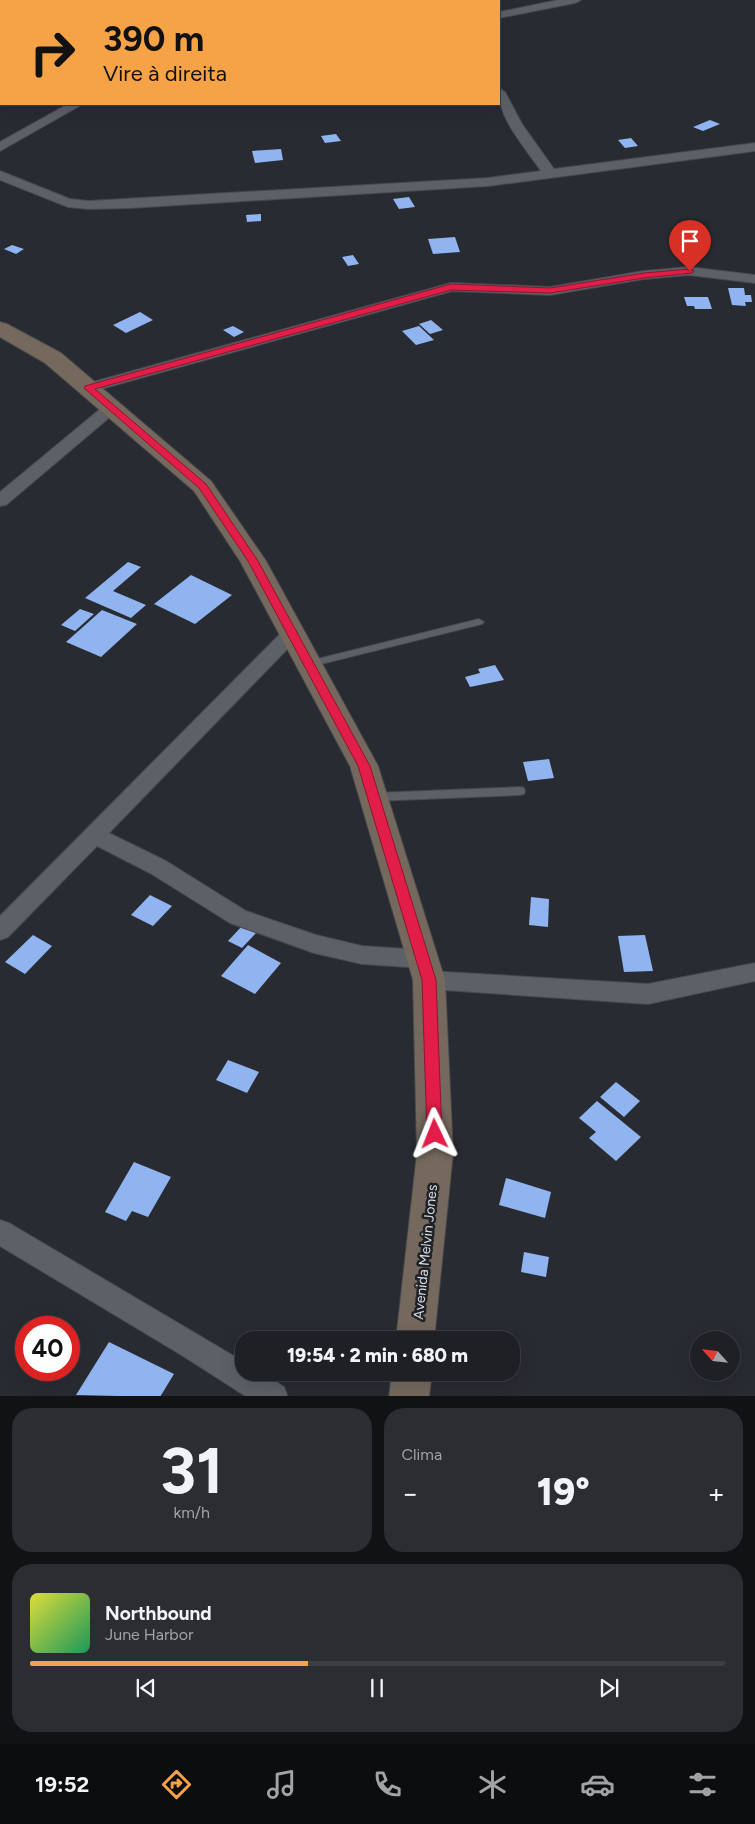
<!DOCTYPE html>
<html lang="pt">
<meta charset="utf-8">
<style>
body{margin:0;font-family:Figtree,sans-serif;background:#2b2d32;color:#f1f3f6;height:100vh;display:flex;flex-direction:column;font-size:19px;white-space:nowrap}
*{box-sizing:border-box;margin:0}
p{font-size:16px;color:#a1a3a7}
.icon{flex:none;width:28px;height:28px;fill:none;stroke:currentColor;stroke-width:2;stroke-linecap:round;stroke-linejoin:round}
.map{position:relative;height:1396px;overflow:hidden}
.sheet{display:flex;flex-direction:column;gap:12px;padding:12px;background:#101214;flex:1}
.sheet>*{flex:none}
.banner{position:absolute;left:0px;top:0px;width:500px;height:105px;box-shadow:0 5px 20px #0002,0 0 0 1px #3c3e42;background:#f5a346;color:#111;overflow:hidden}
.needle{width:32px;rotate:297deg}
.fabs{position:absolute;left:690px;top:1331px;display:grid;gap:10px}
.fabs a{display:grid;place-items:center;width:50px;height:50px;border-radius:50%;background:#1e2025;box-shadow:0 5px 20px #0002,0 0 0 1px #3c3e42;font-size:25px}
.speed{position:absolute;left:15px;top:1316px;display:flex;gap:10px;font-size:25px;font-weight:700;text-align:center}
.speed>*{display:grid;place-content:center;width:65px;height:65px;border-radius:50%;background:#1e2025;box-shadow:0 5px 20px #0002,0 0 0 1px #3c3e42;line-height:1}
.speed .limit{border:8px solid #d22;background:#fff;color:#111}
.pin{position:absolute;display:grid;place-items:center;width:42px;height:42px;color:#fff;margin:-51px -21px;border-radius:50% 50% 50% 0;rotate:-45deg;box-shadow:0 0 5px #0007}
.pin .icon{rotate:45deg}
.me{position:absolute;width:55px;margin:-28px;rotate:358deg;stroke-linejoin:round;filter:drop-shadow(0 0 4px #0008)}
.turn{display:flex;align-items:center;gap:18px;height:105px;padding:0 20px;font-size:22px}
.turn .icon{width:65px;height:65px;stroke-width:2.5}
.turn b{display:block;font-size:35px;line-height:42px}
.big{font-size:38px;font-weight:800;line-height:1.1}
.sheet .card{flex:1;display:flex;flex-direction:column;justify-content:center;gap:8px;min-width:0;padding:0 18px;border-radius:20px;background:#2b2d32}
.sheet .dial{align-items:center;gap:0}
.dial b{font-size:65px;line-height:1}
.song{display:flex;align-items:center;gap:15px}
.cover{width:60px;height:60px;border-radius:8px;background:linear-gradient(135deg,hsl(60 70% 55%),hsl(150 70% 35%))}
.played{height:5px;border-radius:2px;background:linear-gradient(90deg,#f5a346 40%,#3c3e42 40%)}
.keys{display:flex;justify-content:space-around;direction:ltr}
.heat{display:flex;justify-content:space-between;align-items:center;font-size:28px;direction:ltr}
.sheet .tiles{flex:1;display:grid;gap:12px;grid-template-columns:1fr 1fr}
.card:last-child{grid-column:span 2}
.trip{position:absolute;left:235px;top:1331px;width:285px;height:50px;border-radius:20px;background:#1e2025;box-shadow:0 5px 20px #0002,0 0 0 1px #3c3e42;font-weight:800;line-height:50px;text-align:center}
.tab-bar{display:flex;height:80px;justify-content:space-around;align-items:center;background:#0c0d0f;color:#a1a3a7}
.tab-bar .icon{width:35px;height:35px}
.tab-bar .selected{color:#f5a346}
.tab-bar b{font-size:22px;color:#f1f3f6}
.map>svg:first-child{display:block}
.building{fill:#8fb4f0}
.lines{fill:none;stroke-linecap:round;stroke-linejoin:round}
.lane-casing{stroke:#46484d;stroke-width:2}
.street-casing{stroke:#46484d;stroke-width:2}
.secondary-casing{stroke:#46484d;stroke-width:2}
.lane{fill:#5c6067;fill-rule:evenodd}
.street{fill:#5c6067;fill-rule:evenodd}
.secondary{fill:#75695e;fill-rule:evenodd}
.route{fill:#e11d48;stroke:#92132f}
.labels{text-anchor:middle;stroke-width:5;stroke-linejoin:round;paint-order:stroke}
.street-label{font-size:14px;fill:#dbdde1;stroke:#1e2227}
</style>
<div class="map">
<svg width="755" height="1397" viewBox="0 0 755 1397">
<rect width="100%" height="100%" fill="#282b31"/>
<path class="building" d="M710 120 720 124 703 131 693 127Z
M336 134 341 141 325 143 321 136Z
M631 138 638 146 625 148 618 140Z
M281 149 283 160 255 163 252 151Z
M409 197 415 207 399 209 393 199Z
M261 214V221L247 222 246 215Z
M455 237 460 252 433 254 428 239Z
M12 245 24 249 16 254 4 249Z
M353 255 359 264 348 266 342 257Z
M728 288H744L745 295H751L752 302H745L746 306 732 305Z
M684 297H708L712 309H695L694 306H687Z
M140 312 153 320 126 333 113 325Z
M431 320 443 330 430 334 419 324Z
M233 326 244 332 234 337 223 330Z
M419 326 434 340 416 345 402 331Z
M128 562 141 567 113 591 146 605 131 618 85 598Z
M191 575 232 595 195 624 154 604Z
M80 609 94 614 75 631 61 625Z
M102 610 137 624 101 657 66 642Z
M495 665 504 680 470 687 465 677 480 673 478 669Z
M549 759 554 778 528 781 523 762Z
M150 895 172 906 153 926 131 915Z
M531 897 549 899 548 927 529 925Z
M243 925 257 932 242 948 228 941Z
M33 935 52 946 25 974 5 962Z
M645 935 653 971 624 972 618 936Z
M248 945 281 963 255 994 221 976Z
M228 1060 259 1072 247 1093 216 1080Z
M616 1082 640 1101 624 1117 600 1097Z
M597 1101 641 1137 616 1161 589 1138 596 1132 579 1118Z
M134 1162 171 1177 148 1217 132 1211 126 1221 105 1212Z
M506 1178 551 1192 545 1218 499 1205Z
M524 1252 549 1257 546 1277 521 1272Z
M109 1342 174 1374 160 1397 76 1395Z"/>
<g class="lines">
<g class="lane-casing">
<path id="lane" d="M479 619 484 622 482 624 309 667 304 664 309 661Z
M520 787 524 788 525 791 524 794 520 795 375 801 371 800 370 797 371 794 375 793Z"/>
</g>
<g class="street-casing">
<path id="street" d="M195 0H208L209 1H196Z
M341 0H353L354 1H342Z
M558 0H581L575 3 499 18V12Z
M499 88 505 92 522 124 554 169 755 143V151L488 186 130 208 89 209 68 207 0 180V171L70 199 89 201 488 178 541 171C525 147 497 118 499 88Z
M68 104H83L0 151V142Z
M689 267 755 275V283L689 275 644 279 550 295 452 291 94 391H82L80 388 82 385 451 283 550 287 644 271Z
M111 403 117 405 119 408 117 411 6 505 0 506V492L105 405Z
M292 627 299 629 302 633 299 637 109 833 166 861 246 911 316 935 362 946 423 950 431 952 435 959 431 966 423 968 362 964 314 953 230 923 150 873 97 846 8 937 0 940V916L285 629Z
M755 963V981L648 1004 429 989 421 987 417 980 421 973 429 971 648 984Z
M0 1220 9 1223 244 1362V1372H261L284 1387 288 1397H247L183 1356 0 1246Z"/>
</g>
<g class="secondary-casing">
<path id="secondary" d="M0 322 7 324 61 353 211 481 266 561 378 766 445 980 453 1153 434 1340H396L417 1153 413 980 350 766 240 561 194 491 45 363 0 337Z
M392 1372H432L429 1397H389Z"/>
</g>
<use href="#lane" class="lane"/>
<use href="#street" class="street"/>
<use href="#secondary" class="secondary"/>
</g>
<path class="route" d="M690 269 694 271 692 273 644 278 550 293 451 290 95 389 206 484 258 561 370 766 436 980 442 1134 440 1138 435 1140 429 1138 427 1134 422 980 358 766 248 561 199 488 84 388 85 386 451 284 550 288 644 273Z"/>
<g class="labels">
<g class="street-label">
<text transform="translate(425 1252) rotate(-84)" y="5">Avenida Melvin Jones</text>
</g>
</g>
</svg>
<div class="fabs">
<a><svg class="needle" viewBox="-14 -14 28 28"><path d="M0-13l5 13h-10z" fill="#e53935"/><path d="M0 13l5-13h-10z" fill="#a1a3a7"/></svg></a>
</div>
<div class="speed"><div class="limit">40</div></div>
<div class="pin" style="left:690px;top:271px;background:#d93025"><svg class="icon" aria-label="arrive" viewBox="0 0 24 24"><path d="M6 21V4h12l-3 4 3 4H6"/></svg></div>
<svg class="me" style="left:435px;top:1134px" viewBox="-20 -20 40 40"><path d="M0-17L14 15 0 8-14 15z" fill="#e11d48" stroke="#fff" stroke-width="4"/></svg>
<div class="trip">19:54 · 2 min · 680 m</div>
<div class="banner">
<div class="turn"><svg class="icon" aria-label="right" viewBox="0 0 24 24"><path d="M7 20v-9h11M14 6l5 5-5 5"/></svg><div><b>390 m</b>Vire à direita</div></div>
</div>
</div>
<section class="sheet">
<div class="tiles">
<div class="card dial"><b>31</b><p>km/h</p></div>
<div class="card"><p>Clima</p>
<div class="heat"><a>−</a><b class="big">19°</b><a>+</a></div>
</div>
<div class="card">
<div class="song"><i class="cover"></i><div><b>Northbound</b><p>June Harbor</p></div></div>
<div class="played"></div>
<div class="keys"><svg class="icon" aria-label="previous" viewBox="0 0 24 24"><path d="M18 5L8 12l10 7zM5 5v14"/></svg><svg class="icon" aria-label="pause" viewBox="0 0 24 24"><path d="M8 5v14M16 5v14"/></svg><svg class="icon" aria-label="next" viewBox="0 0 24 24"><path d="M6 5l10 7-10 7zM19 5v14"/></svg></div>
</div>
</div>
</section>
<nav class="tab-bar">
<b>19:52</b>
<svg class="icon selected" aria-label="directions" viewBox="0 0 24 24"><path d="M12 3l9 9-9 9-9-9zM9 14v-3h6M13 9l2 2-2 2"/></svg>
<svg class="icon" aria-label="music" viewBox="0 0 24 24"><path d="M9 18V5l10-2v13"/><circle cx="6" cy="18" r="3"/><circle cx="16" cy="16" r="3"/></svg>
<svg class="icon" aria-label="phone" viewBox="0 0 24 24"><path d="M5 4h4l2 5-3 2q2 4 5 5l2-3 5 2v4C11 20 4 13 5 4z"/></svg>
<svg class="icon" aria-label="climate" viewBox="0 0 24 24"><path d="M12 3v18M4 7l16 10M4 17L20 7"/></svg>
<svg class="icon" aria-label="car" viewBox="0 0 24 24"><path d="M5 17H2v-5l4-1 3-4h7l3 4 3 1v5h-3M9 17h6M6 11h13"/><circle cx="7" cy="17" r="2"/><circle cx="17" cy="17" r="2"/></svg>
<svg class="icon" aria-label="filters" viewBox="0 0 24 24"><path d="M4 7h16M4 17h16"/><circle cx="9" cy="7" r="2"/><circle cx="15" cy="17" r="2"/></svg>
</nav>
